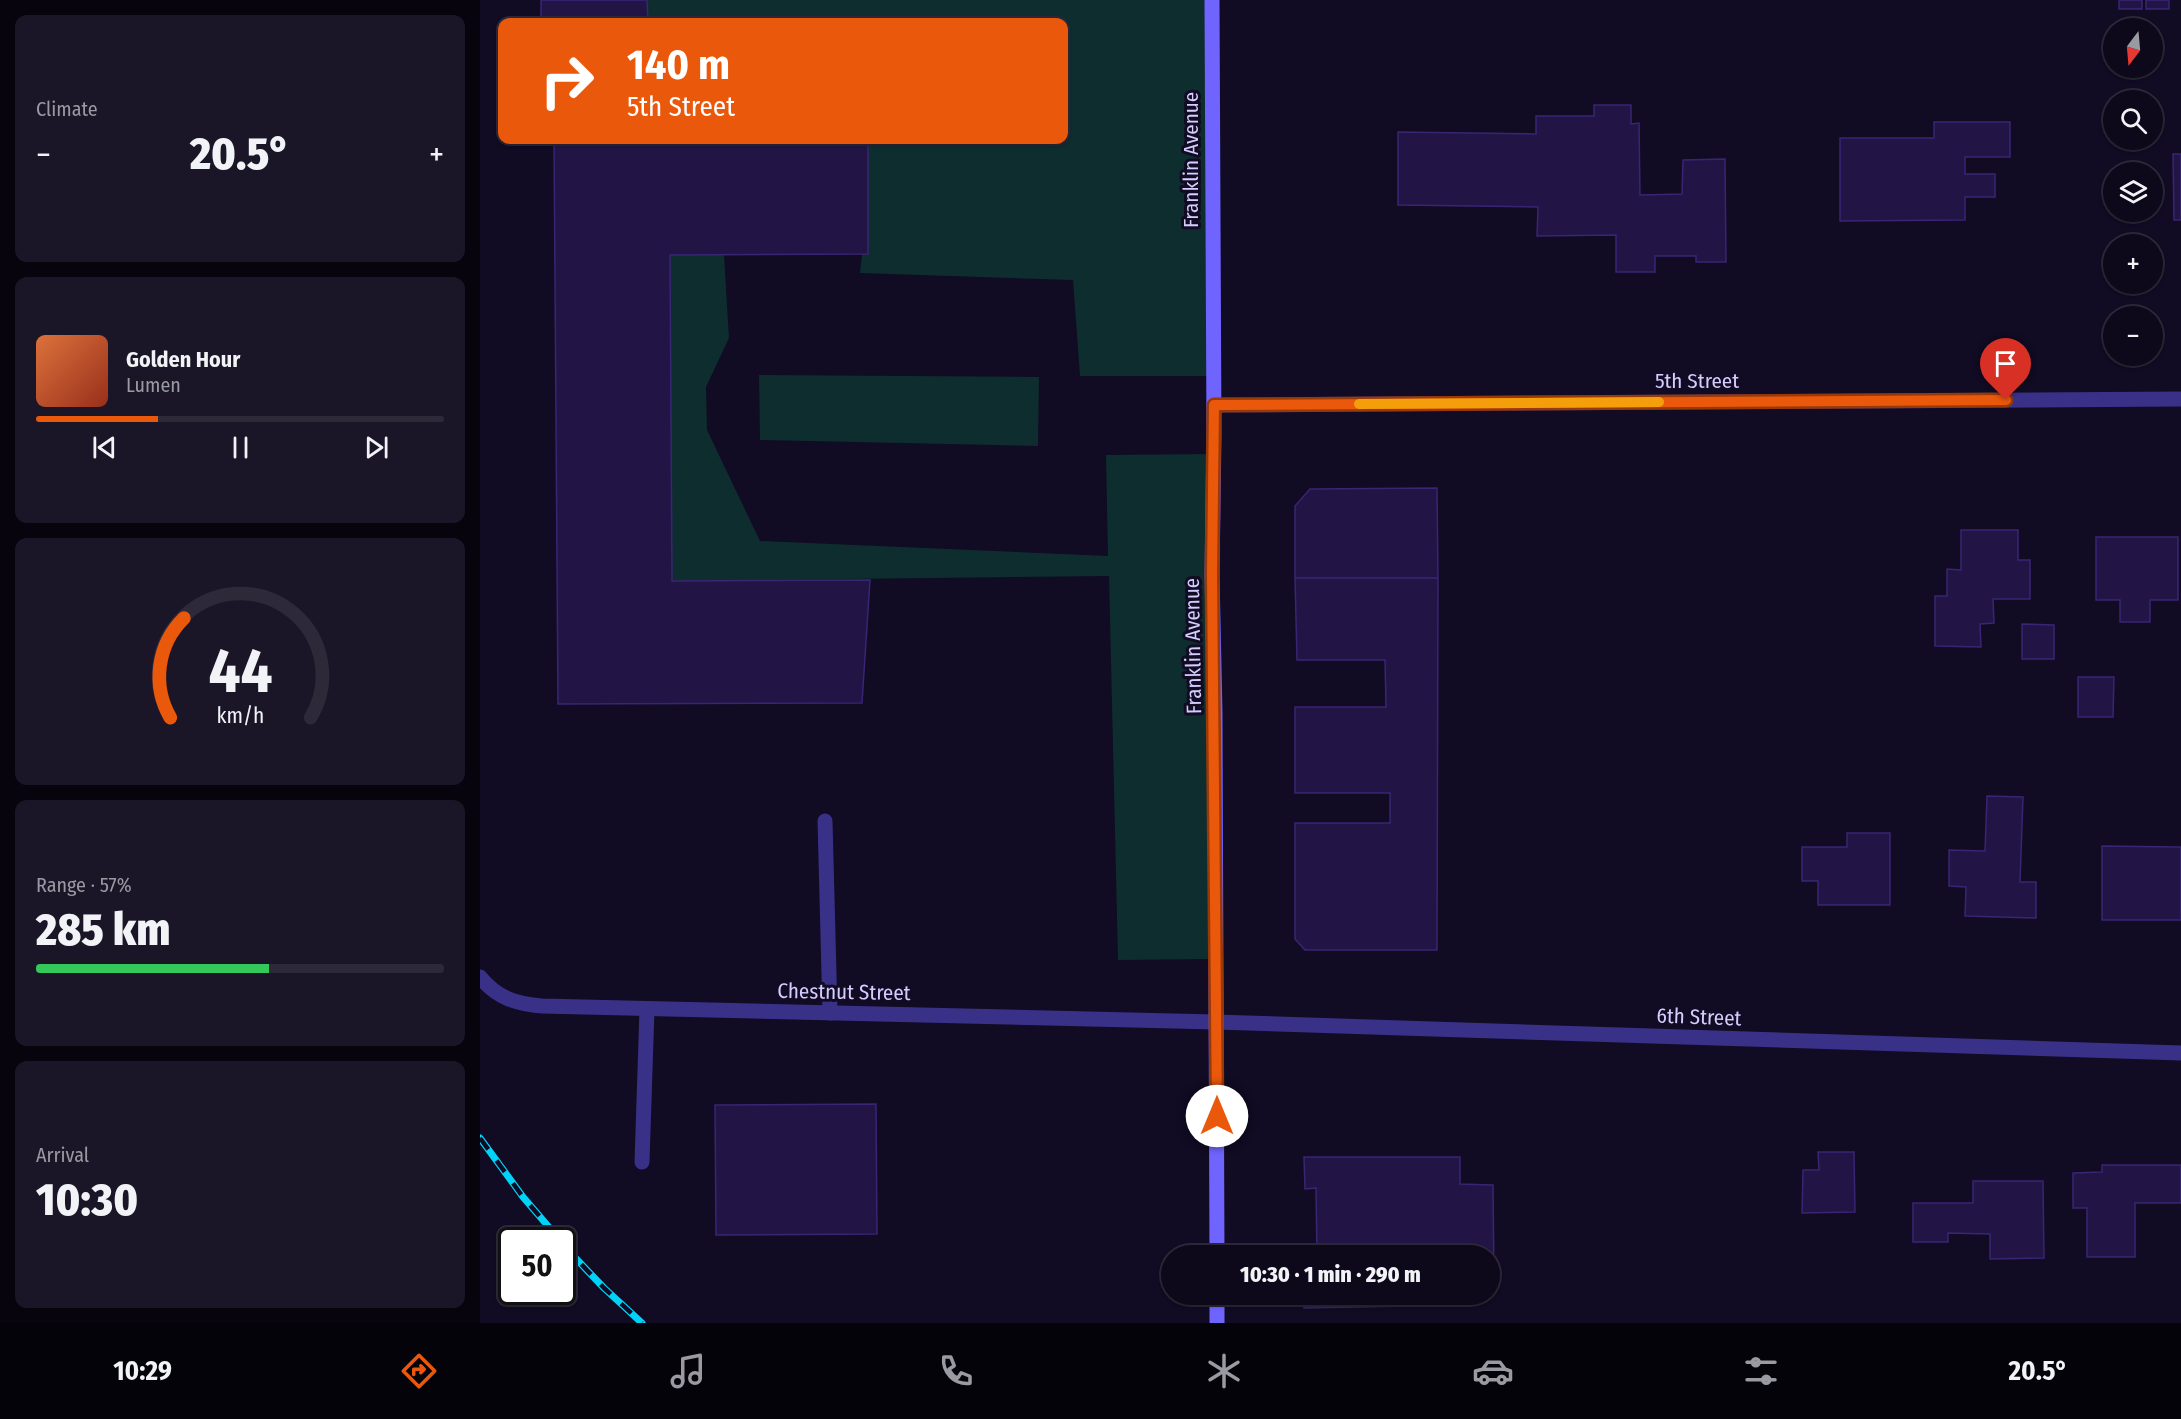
<!DOCTYPE html>
<meta charset="utf-8">
<style>
body{margin:0;font-family:"Fira Sans Condensed",sans-serif;background:#1b1627;color:#f1f3f6;height:100vh;display:flex;flex-direction:column;font-size:22px;white-space:nowrap}
*{box-sizing:border-box;margin:0}
p{font-size:20px;color:#9a9aa2}
.icon{flex:none;width:33px;height:33px;fill:none;stroke:currentColor;stroke-width:2;stroke-linecap:round;stroke-linejoin:round}
.map{position:relative;flex:1;overflow:hidden}
.panel{display:flex;flex-direction:column;gap:15px;padding:15px;background:#07040e;width:480px}
.panel>*{flex:none}
.banner{position:absolute;left:18px;top:18px;width:570px;height:126px;border-radius:12px;box-shadow:0 2px 4px #0004,0 0 0 2px #2d2939;background:#ea580c;color:#fff;overflow:hidden}
.needle{width:39px;rotate:196deg}
.controls{position:absolute;left:1623px;top:18px;display:grid;gap:12px}
.controls a{display:grid;place-items:center;width:60px;height:60px;border-radius:50%;background:#0d081a;box-shadow:0 2px 4px #0004,0 0 0 2px #2d2939;font-size:30px}
.speed{position:absolute;left:18px;top:1227px;display:flex;gap:12px;font-size:30px;font-weight:700;text-align:center}
.speed>*{display:grid;place-content:center;width:78px;height:78px;border-radius:50%;background:#0d081a;box-shadow:0 2px 4px #0004,0 0 0 2px #2d2939;line-height:1}
.speed .limit{border:3px solid #111;border-radius:9px;background:#fff;color:#111}
.pin{position:absolute;display:grid;place-items:center;width:51px;height:51px;color:#fff;margin:-62px -26px;border-radius:50% 50% 50% 0;rotate:-45deg;box-shadow:0 0 6px #0007}
.pin .icon{rotate:45deg}
.me{position:absolute;width:66px;margin:-33px;rotate:0deg;stroke-linejoin:round;filter:drop-shadow(0 0 4px #0008)}
.turn{display:flex;align-items:center;gap:21px;height:126px;padding:0 30px;font-size:27px}
.turn .icon{width:78px;height:78px;stroke-width:2.5}
.turn b{display:block;font-size:42px;line-height:51px}
.big{font-size:45px;font-weight:800;line-height:1.1}
.panel .card{flex:1;display:flex;flex-direction:column;justify-content:center;gap:9px;min-width:0;padding:0 21px;border-radius:12px;background:#1b1627}
.panel .dial{align-items:center;gap:0}
.dial svg{height:156px;overflow:visible;fill:none;stroke:#2d2939;stroke-width:7;stroke-linecap:round;text-anchor:middle}
.dial text{fill:#f1f3f6;stroke:none}
.song{display:flex;align-items:center;gap:18px}
.cover{width:72px;height:72px;border-radius:9px;background:linear-gradient(135deg,hsl(20 70% 55%),hsl(10 70% 35%))}
.played{height:6px;border-radius:3px;background:linear-gradient(90deg,#ea580c 30%,#2d2939 30%)}
.keys{display:flex;justify-content:space-around;direction:ltr}
.heat{display:flex;justify-content:space-between;align-items:center;font-size:33px;direction:ltr}
.charge{height:9px;border-radius:4px;background:linear-gradient(90deg,#34c759 57%,#2d2939 0)}
.trip{position:absolute;left:681px;top:1245px;width:339px;height:60px;border-radius:30px;background:#0d081a;box-shadow:0 2px 4px #0004,0 0 0 2px #2d2939;font-weight:800;line-height:60px;text-align:center}
.tabs{display:flex;height:96px;justify-content:space-around;align-items:center;background:#05030a;color:#9a9aa2}
.tabs .icon{width:42px;height:42px}
.tabs .selected{color:#ea580c}
.tabs b{font-size:27px;color:#f1f3f6}
main{display:flex;flex:1;min-height:0}
.map>svg:first-child{display:block}
.green{fill:#0e2d2e}
.building{fill:#221546;stroke:#392574;stroke-width:1.5}
.lines{fill:none;stroke-linecap:round;stroke-linejoin:round}
.lane{stroke:#393187;stroke-width:15}
.street{stroke:#393187;stroke-width:15}
.secondary{stroke:#7064ff;stroke-width:15}
.rail-casing{stroke:#00d2f8;stroke-width:7}
.rail{stroke:#110b23;stroke-width:4.5;stroke-dasharray:14;stroke-linecap:butt}
.route-casing{stroke:#983908;stroke-width:15}
.route{stroke:#ea580c;stroke-width:10}
.slow{stroke:#f59e0b;stroke-width:10}
.labels{text-anchor:middle;stroke-width:6;stroke-linejoin:round;paint-order:stroke}
.street-label{font-size:21px;fill:#d6cdff;stroke:#110b23}
</style>
<main>
<section class="panel">
<div class="card"><p>Climate</p>
<div class="heat"><a>−</a><b class="big">20.5°</b><a>+</a></div>
</div>
<div class="card">
<div class="song"><i class="cover"></i><div><b>Golden Hour</b><p>Lumen</p></div></div>
<div class="played"></div>
<div class="keys"><svg class="icon" aria-label="previous" viewBox="0 0 24 24"><path d="M18 5L8 12l10 7zM5 5v14"/></svg><svg class="icon" aria-label="pause" viewBox="0 0 24 24"><path d="M8 5v14M16 5v14"/></svg><svg class="icon" aria-label="next" viewBox="0 0 24 24"><path d="M6 5l10 7-10 7zM19 5v14"/></svg></div>
</div>
<div class="card dial"><svg viewBox="0 0 100 80">
<path d="M14 69A42 42 0 1 1 86 69"/>
<path d="M14 69A42 42 0 0 1 21 18" stroke="#ea580c"/>
<text x="50" y="56" font-size="32" font-weight="700">44</text>
<text x="50" y="72" font-size="11">km/h</text>
</svg></div>
<div class="card"><p>Range · 57%</p><b class="big">285 km</b><div class="charge"></div></div>
<div class="card"><p>Arrival</p><b class="big">10:30</b></div>
</section>
<div class="map">
<svg width="1701" height="1323" viewBox="0 0 1701 1323">
<rect width="100%" height="100%" fill="#110b23"/>
<path class="green" d="M166 0H732L733 376H600L593 280 380 273 382 255 379 140H584V22H166Z
M190 255H244L249 338 226 387 227 430 280 541 628 556 626 455 733 454 735 959 638 960 629 576 192 581Z
M279 375 559 377 558 446 280 440Z"/>
<path class="building" d="M61 0H167L168 22H61Z
M1639 0H1662V9H1639Z
M1666 0H1689V9H1666Z
M1114 105H1151V124L1159 123 1160 195 1202 194 1203 160 1245 159 1246 262H1216V256H1175V272H1136V235L1057 236 1058 207 918 205V132L1056 134V116H1114Z
M1454 122H1530V157H1485V174H1515V197H1485V220L1360 221V138H1454Z
M74 140H388V254L190 255 192 581 390 580 382 703 78 704Z
M1693 154H1701V220H1694Z
M957 488 958 578H815V506L830 489Z
M1481 530H1538V560H1550V599H1513L1514 623 1500 624 1501 647 1455 646V596H1467V569L1481 570Z
M1616 537H1698V600H1670V622H1640V600H1616Z
M815 578H958L957 950H825L815 939V823H910V793H815V707H906L905 660H817Z
M1542 624 1574 625V659H1542Z
M1598 677H1634L1633 717H1598Z
M1507 796 1543 797 1540 882H1556V918L1485 916 1486 887 1469 886V850L1505 851Z
M1367 833H1410V905H1338V881H1322V847H1367Z
M1622 846 1701 847V920H1622Z
M396 1104 397 1234 236 1235 235 1105Z
M1338 1152H1374L1375 1212 1322 1213 1323 1170H1339Z
M824 1157H980V1184L1013 1185 1014 1278H1010V1256H837L836 1188 825 1189Z
M1622 1165H1701V1203H1655V1257H1607V1208H1593V1173L1622 1172Z
M1493 1181H1563L1564 1258 1510 1259V1234L1468 1233V1242H1433V1203H1493Z
M824 1294H980V1305L824 1308Z"/>
<g class="lines">
<path class="lane" d="M345 821 350 1013
M162 1162 167 1009"/>
<path class="street" d="M734 405 1701 399
M0 977C17 998 36 1004 62 1006L736 1022 1701 1053"/>
<path class="secondary" d="M732 0 734 435 732 575 735 714 737 1256
M737 1323V1294"/>
<g class="rail-casing">
<path id="rail" d="M0 1138 43 1197 80 1240
M82 1244 124 1288 162 1323"/>
</g>
<use href="#rail" class="rail"/>
</g>
<g class="lines">
<g class="route-casing">
<path id="route" d="M737 1116 732 575 734 405 1526 400"/>
</g>
<use href="#route" class="route"/>
<path class="slow" d="M879 404 1179 402"/>
</g>
<g class="labels">
<g class="street-label">
<text transform="translate(711 160) rotate(-90)" y="7">Franklin Avenue</text>
<text x="1217" y="388">5th Street</text>
<text transform="translate(713 646) rotate(-91)" y="7">Franklin Avenue</text>
<text transform="translate(364 992) rotate(1)" y="7">Chestnut Street</text>
<text transform="translate(1219 1017) rotate(2)" y="7">6th Street</text>
</g>
</g>
</svg>
<div class="controls">
<a><svg class="needle" viewBox="-14 -14 28 28"><path d="M0-13l5 13h-10z" fill="#e53935"/><path d="M0 13l5-13h-10z" fill="#9a9aa2"/></svg></a>
<a><svg class="icon" aria-label="search" viewBox="0 0 24 24"><circle cx="10" cy="10" r="6"/><path d="M15 15l6 6"/></svg></a>
<a><svg class="icon" aria-label="layers" viewBox="0 0 24 24"><path d="M12 4l9 5-9 5-9-5zM3 14l9 5 9-5"/></svg></a>
<a>+</a>
<a>−</a>
</div>
<div class="speed"><div class="limit">50</div></div>
<div class="pin" style="left:1526px;top:400px;background:#d93025"><svg class="icon" aria-label="arrive" viewBox="0 0 24 24"><path d="M6 21V4h12l-3 4 3 4H6"/></svg></div>
<svg class="me" style="left:737px;top:1116px" viewBox="-20 -20 40 40"><circle r="19" fill="#fff"/><path d="M0-13L10 11 0 6-10 11z" fill="#ea580c"/></svg>
<div class="trip">10:30 · 1 min · 290 m</div>
<div class="banner">
<div class="turn"><svg class="icon" aria-label="right" viewBox="0 0 24 24"><path d="M7 20v-9h11M14 6l5 5-5 5"/></svg><div><b>140 m</b>5th Street</div></div>
</div>
</div>
</main>
<nav class="tabs">
<b>10:29</b>
<svg class="icon selected" aria-label="directions" viewBox="0 0 24 24"><path d="M12 3l9 9-9 9-9-9zM9 14v-3h6M13 9l2 2-2 2"/></svg>
<svg class="icon" aria-label="music" viewBox="0 0 24 24"><path d="M9 18V5l10-2v13"/><circle cx="6" cy="18" r="3"/><circle cx="16" cy="16" r="3"/></svg>
<svg class="icon" aria-label="phone" viewBox="0 0 24 24"><path d="M5 4h4l2 5-3 2q2 4 5 5l2-3 5 2v4C11 20 4 13 5 4z"/></svg>
<svg class="icon" aria-label="climate" viewBox="0 0 24 24"><path d="M12 3v18M4 7l16 10M4 17L20 7"/></svg>
<svg class="icon" aria-label="car" viewBox="0 0 24 24"><path d="M5 17H2v-5l4-1 3-4h7l3 4 3 1v5h-3M9 17h6M6 11h13"/><circle cx="7" cy="17" r="2"/><circle cx="17" cy="17" r="2"/></svg>
<svg class="icon" aria-label="filters" viewBox="0 0 24 24"><path d="M4 7h16M4 17h16"/><circle cx="9" cy="7" r="2"/><circle cx="15" cy="17" r="2"/></svg>
<b>20.5°</b>
</nav>
